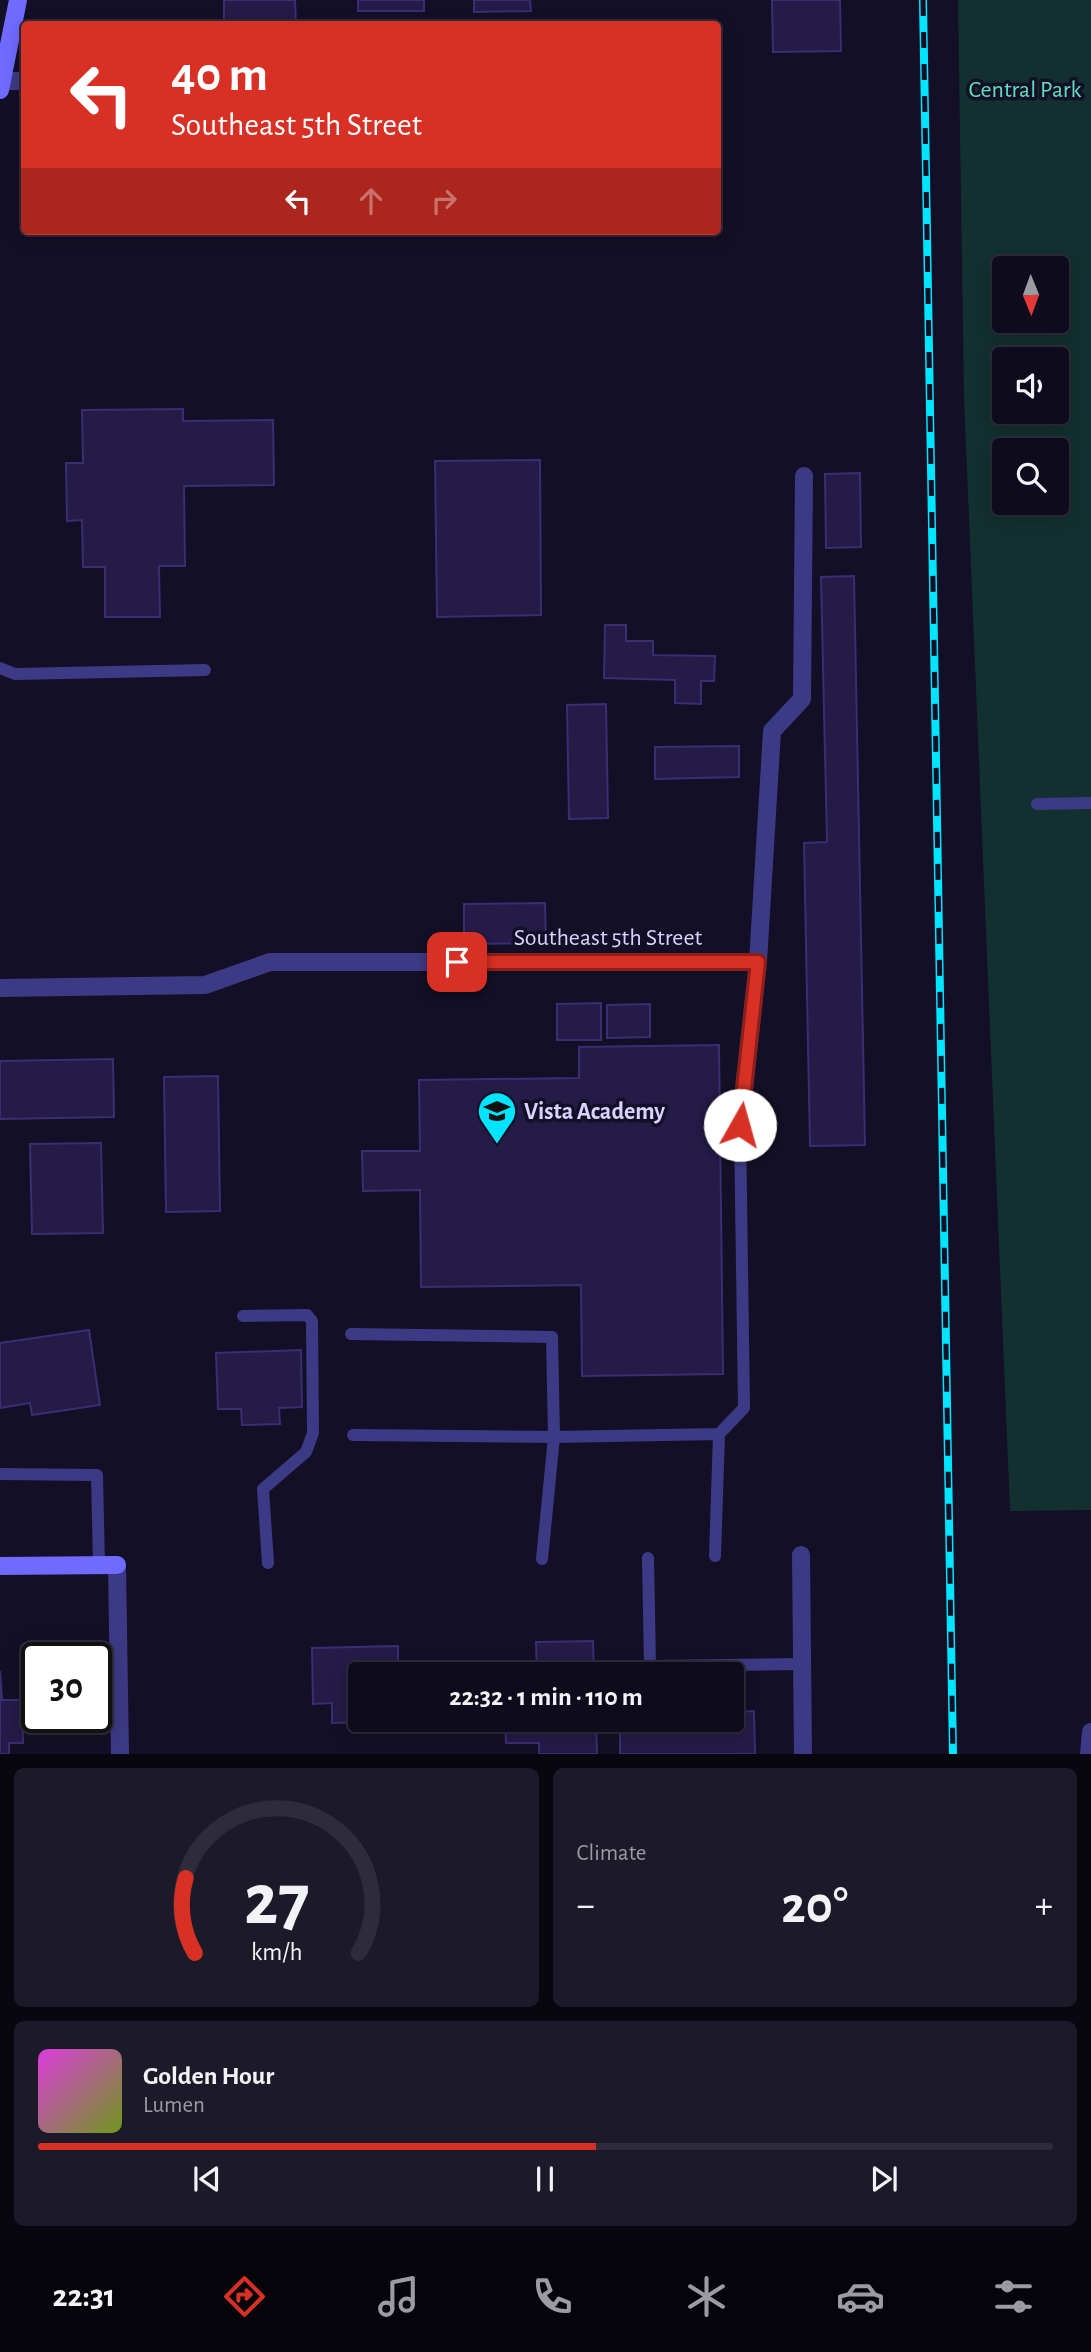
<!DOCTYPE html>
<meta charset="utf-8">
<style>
body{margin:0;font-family:"Alegreya Sans",sans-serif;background:#1c1929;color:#f1f3f6;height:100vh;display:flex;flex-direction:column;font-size:26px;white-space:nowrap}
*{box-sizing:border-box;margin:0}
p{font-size:23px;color:#9b9ba3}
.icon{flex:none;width:38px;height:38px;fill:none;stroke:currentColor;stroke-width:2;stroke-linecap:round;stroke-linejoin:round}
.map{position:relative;height:1754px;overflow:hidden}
.details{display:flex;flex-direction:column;gap:14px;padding:14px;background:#08060f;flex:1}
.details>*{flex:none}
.guide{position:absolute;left:21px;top:21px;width:700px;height:214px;border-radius:7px;box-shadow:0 4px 18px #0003,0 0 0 2px #2e2b3b;background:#d93025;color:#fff;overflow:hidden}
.needle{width:46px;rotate:179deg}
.controls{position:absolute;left:992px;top:256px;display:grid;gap:14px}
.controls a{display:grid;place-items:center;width:77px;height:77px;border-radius:7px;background:#0e0b1c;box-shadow:0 4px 18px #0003,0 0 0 2px #2e2b3b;font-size:35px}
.speed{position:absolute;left:21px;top:1642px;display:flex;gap:14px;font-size:35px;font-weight:700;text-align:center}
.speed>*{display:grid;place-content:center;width:91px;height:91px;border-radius:50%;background:#0e0b1c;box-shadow:0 4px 18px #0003,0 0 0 2px #2e2b3b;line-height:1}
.speed .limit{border:4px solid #111;border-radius:10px;background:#fff;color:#111}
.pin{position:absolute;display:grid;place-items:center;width:60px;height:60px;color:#fff;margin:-30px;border-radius:14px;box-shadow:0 4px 10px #0006}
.me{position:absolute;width:77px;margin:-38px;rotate:7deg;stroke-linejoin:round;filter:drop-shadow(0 0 5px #0008)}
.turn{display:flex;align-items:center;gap:24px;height:147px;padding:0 35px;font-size:32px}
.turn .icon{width:91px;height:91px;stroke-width:2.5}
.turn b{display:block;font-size:49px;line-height:60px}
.lanes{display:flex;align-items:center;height:66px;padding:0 35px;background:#0003;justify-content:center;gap:35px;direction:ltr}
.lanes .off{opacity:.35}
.big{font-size:52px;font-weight:600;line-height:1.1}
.details .widget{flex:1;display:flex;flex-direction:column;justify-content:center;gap:10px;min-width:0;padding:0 24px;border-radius:10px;background:#1c1929}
.details .dial{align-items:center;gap:0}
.dial svg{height:182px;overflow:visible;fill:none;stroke:#2e2b3b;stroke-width:7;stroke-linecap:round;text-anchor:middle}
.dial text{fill:#f1f3f6;stroke:none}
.song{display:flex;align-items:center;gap:21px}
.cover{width:84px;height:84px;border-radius:10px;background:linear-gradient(135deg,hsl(300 70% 55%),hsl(80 70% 35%))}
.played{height:7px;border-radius:4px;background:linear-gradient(90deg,#d93025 55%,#2e2b3b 55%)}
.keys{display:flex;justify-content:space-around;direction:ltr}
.heat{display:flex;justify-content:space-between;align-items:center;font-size:38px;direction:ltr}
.details .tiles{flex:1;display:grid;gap:14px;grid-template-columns:1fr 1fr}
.widget:last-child{grid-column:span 2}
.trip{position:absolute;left:348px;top:1662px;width:396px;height:70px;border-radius:7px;background:#0e0b1c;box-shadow:0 4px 18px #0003,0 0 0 2px #2e2b3b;font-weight:600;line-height:70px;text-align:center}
.dock{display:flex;height:112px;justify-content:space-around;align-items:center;background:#06040b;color:#9b9ba3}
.dock .icon{width:49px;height:49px}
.dock .selected{color:#d93025}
.dock b{font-size:32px;color:#f1f3f6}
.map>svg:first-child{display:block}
.green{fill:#12302f;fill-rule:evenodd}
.building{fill:#241b47;stroke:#3b2d73;stroke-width:2}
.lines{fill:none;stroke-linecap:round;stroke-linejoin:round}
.lane{stroke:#3d3a85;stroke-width:12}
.street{stroke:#3d3a85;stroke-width:18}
.secondary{stroke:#6f6bff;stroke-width:18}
.rail-casing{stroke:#00e5ff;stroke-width:8}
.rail{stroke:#130f26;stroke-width:5;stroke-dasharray:16;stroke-linecap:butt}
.route-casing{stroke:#8d1f18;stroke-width:18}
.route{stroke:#d93025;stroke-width:12}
.labels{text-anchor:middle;stroke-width:7;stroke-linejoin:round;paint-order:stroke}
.park-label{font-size:24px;fill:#5fe0c0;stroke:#130f26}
.street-label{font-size:24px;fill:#d9d4ff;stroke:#130f26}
.poi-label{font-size:24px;font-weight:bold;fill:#d9d4ff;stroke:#130f26;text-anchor:start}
</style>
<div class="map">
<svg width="1091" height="1754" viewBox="0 0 1091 1754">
<rect width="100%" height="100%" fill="#130f26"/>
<path class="green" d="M958 0H1091V1510L1010 1511 964 399ZM1004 268H1057V320H1004ZM1004 359H1057V411H1004ZM1004 450H1057V502H1004Z"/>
<path class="building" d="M224 0H295L296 24H224Z
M358 0H424V11H358Z
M474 0H530L531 11 474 12Z
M772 0H840L841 51 773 52Z
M183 409V421L273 420 274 485 184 486 185 566H159L160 617H105V567H83L82 520 67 521 66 463H83L82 410Z
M540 460 541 615 437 617 435 461Z
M860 473 861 547 826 548 825 474Z
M854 576 865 1145 810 1146 804 843 827 842 821 577Z
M605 625H626V641H653V655L715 656 714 681H701V704L675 703V680L604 678Z
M606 704 608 818 569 819 567 705Z
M739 746V777L655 779V747Z
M545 903 546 943 464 944V904Z
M601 1003V1040H557V1004Z
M650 1004V1037L607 1038V1005Z
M719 1045 723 1374 582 1376 581 1285 421 1287 420 1190 363 1191 362 1151H420L419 1080 579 1078V1047Z
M113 1059 114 1117 0 1119V1061Z
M218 1076 220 1211 166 1212 164 1077Z
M101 1143 103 1233 32 1234 30 1144Z
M89 1330 100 1405 32 1415 30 1403 0 1408V1343Z
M301 1350 302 1407 279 1408 280 1424 242 1425 241 1409H218L216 1353Z
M593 1641 594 1675H537L536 1642Z
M398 1646V1675H360V1720H375V1722L332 1723V1703L313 1704 312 1648Z
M0 1671 2 1700H22L23 1743H9V1754H0Z
M754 1711 755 1754H620V1720H732V1712Z
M505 1720H596L597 1754H539V1743H506Z"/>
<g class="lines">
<path class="lane" d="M0 668 15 674 205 670
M1037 804 1091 803
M243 1316 307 1315 312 1321 313 1433 306 1452 263 1489 268 1563
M351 1334 552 1337 554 1437 353 1435
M719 1434 744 1408 740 1125
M0 1474 97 1475 99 1565
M648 1558 650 1666 802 1664
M542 1559 554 1437 719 1434 715 1556"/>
<path class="street" d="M2 81H24
M0 988 205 985 270 962H758
M740 1125 758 962 772 731 802 699 804 476
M801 1555 803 1754
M117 1565 120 1754
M1089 1754 1091 1732"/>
<path class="secondary" d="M0 90 18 0
M0 1566 117 1565"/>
<g class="rail-casing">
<path id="rail" d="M923 0 953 1754"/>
</g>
<use href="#rail" class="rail"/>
</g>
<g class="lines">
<g class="route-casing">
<path id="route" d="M457 962H758L740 1125"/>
</g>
<use href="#route" class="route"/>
</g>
<defs>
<g id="school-pin" transform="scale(2.0125)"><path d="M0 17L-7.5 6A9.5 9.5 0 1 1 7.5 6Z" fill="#00e5ff" stroke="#130f26"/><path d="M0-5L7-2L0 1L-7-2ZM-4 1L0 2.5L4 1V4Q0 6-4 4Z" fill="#111"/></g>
</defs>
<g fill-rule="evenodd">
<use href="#school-pin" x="497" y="1111"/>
</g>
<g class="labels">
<g class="park-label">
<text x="1025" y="97">Central Park</text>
</g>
<g class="street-label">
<text x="608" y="945">Southeast 5th Street</text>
</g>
<g class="poi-label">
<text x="524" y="1119">Vista Academy</text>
</g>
</g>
</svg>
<div class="controls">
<a><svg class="needle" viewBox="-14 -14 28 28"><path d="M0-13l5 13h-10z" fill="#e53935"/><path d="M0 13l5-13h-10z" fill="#9b9ba3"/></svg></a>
<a><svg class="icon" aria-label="sound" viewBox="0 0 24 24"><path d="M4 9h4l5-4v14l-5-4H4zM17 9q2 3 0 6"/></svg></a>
<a><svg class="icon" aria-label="search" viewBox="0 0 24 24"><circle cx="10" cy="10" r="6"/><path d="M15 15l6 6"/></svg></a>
</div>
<div class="speed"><div class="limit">30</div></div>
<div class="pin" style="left:457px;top:962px;background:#d93025"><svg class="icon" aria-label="arrive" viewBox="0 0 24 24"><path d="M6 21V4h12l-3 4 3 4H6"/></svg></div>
<svg class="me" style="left:740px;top:1125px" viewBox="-20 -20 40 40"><circle r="19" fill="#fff"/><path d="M0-13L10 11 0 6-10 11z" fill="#d93025"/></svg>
<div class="trip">22:32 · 1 min · 110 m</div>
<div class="guide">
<div class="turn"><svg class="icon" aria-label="left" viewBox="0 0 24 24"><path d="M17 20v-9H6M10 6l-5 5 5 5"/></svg><div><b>40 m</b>Southeast 5th Street</div></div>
<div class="lanes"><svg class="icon" aria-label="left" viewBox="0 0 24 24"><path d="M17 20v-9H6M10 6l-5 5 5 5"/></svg><svg class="icon off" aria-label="ahead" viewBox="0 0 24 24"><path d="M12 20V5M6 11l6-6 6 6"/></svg><svg class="icon off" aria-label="right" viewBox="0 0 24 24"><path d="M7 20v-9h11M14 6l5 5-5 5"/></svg></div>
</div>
</div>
<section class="details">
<div class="tiles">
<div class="widget dial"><svg viewBox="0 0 100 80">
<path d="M14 69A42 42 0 1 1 86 69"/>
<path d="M14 69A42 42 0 0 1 10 36" stroke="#d93025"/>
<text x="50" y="56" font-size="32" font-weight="700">27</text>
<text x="50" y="72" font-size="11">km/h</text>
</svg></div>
<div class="widget"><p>Climate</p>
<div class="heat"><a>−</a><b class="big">20°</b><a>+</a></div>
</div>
<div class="widget">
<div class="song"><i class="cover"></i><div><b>Golden Hour</b><p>Lumen</p></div></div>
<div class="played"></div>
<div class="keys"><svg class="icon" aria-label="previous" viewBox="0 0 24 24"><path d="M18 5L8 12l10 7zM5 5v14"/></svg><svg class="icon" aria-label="pause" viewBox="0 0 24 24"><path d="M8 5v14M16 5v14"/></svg><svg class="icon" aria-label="next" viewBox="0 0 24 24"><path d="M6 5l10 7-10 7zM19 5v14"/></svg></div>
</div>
</div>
</section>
<nav class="dock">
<b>22:31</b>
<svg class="icon selected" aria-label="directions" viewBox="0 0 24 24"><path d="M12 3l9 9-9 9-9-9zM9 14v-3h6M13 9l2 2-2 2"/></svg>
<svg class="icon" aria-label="music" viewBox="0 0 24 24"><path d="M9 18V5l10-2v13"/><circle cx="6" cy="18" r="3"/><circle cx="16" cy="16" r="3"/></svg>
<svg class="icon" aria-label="phone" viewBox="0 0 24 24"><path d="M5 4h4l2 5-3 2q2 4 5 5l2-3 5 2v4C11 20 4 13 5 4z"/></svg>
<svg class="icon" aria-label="climate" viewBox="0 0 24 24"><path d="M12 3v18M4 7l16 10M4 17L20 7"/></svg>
<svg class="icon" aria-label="car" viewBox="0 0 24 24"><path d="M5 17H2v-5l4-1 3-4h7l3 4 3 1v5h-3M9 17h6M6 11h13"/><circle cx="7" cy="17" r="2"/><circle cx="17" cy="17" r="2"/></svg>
<svg class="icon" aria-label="filters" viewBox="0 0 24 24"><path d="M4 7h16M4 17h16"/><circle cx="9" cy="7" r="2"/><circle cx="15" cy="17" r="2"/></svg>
</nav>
